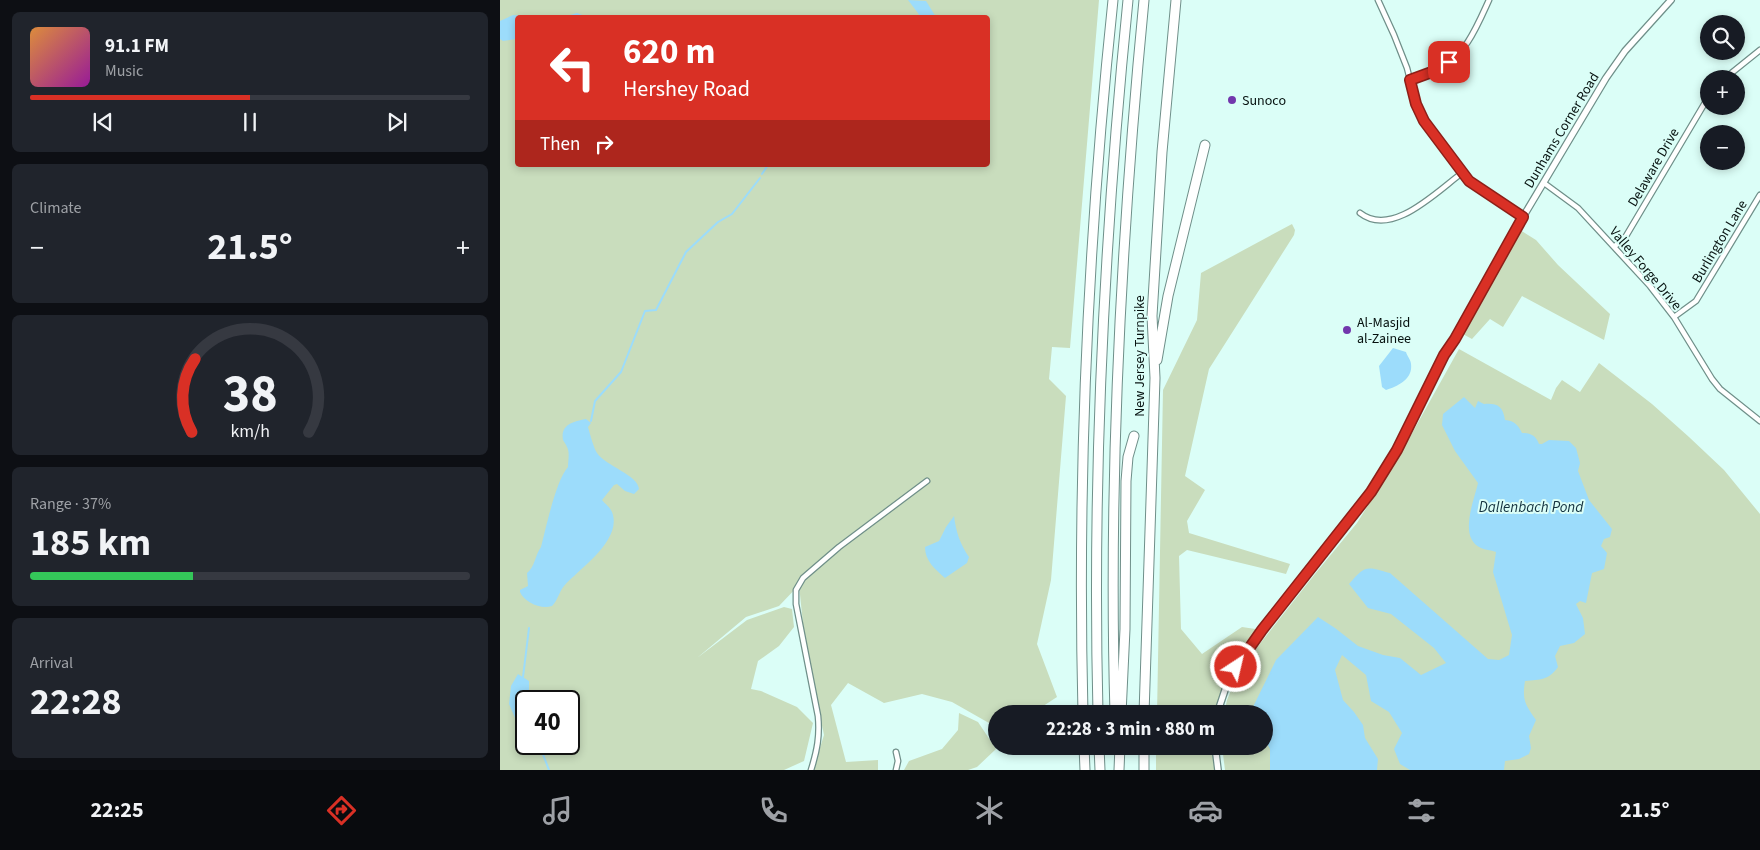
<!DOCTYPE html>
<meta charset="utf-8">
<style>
body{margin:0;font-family:"Source Sans 3",sans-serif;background:#20242c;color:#f1f3f6;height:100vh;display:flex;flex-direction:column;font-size:19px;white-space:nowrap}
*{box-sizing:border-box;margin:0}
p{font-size:16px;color:#9ea1a6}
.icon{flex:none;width:28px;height:28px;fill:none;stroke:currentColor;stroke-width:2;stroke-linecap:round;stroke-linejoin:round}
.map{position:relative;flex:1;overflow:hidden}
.side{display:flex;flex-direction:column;gap:12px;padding:12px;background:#0d0f14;width:500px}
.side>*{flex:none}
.banner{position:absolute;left:15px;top:15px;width:475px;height:152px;border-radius:5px;box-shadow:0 2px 8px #0003;background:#d93025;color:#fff;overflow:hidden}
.controls{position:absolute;left:1200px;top:15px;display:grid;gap:10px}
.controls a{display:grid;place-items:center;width:45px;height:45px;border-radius:50%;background:#171b24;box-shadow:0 2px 8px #0003;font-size:25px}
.speed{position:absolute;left:15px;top:690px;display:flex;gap:10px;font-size:25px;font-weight:700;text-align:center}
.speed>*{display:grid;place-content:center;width:65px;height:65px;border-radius:50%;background:#171b24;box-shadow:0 2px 8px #0003;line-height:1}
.speed .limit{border:2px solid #111;border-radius:8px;background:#fff;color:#111}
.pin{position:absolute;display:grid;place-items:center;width:42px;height:42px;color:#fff;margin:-21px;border-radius:10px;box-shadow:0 2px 8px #0006}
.me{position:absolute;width:55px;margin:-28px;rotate:35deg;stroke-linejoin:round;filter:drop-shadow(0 0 4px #0008)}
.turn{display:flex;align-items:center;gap:18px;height:105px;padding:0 25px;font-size:22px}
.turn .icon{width:65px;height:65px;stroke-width:2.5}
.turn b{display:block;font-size:35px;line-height:42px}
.then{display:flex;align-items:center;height:48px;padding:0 25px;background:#0003;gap:10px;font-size:19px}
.big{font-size:38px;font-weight:700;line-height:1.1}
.side .card{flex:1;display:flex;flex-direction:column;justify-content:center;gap:8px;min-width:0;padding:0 18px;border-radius:8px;background:#20242c}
.side .dial{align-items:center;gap:0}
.dial svg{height:130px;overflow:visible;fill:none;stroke:#363941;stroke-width:7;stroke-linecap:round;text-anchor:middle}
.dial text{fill:#f1f3f6;stroke:none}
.song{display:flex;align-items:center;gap:15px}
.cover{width:60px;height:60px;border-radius:8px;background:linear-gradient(135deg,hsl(30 70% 55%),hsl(300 70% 35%))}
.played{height:5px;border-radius:2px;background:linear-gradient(90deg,#d93025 50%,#363941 50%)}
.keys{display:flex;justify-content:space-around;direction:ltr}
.heat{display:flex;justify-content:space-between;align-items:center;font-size:28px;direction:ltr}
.charge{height:8px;border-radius:4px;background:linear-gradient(90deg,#34c759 37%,#363941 0)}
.trip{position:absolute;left:488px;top:705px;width:285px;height:50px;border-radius:25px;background:#171b24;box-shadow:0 2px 8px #0003;font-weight:700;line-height:50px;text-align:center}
.menu{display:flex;height:80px;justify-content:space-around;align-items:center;background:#090b0e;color:#9ea1a6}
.menu .icon{width:35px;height:35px}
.menu .current{color:#d93025}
.menu b{font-size:22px;color:#f1f3f6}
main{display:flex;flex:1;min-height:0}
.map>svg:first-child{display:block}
.green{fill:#c9ddbd;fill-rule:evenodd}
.water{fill:#9cdcfb}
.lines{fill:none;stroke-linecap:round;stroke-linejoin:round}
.stream{stroke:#9cdcfb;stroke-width:2}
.minor-casing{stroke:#6f8f89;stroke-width:7}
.tertiary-casing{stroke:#6f8f89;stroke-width:8}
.motorway-casing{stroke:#6f8f89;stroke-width:11}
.minor{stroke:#fff;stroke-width:4.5}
.tertiary{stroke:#fff;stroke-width:5.5}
.motorway{stroke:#fff;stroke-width:9}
.route-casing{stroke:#8d1f18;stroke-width:12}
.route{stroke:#d93025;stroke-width:9}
.poi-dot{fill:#7237ad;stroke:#dbfef7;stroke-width:2}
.labels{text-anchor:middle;stroke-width:4;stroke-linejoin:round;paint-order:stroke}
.poi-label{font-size:14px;fill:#06110f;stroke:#dbfef7;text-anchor:start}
.street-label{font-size:14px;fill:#06110f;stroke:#dbfef7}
.water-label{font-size:15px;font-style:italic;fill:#14323f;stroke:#dbfef7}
</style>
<main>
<section class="side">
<div class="card">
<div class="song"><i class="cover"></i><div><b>91.1 FM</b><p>Music</p></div></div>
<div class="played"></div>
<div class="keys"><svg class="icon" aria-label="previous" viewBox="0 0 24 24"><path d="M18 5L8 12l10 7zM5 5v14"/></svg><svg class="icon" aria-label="pause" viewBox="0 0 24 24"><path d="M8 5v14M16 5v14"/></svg><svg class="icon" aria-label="next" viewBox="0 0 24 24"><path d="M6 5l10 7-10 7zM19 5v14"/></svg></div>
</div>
<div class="card"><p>Climate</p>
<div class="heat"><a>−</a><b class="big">21.5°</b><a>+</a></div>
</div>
<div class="card dial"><svg viewBox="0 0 100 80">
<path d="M14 69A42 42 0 1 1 86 69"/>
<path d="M14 69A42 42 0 0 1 16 24" stroke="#d93025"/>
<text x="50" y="56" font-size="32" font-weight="700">38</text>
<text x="50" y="72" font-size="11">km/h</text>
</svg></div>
<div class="card"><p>Range · 37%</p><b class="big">185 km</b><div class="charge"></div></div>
<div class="card"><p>Arrival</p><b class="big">22:28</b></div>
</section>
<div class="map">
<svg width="1260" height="770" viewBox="0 0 1260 770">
<rect width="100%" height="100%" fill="#dbfef7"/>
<path class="green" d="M0 0H599L570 348 552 347 549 379 566 396 551 580 537 644 557 697 531 714H496V727L452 702 422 694 384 703 348 683 331 705 346 762 378 760V770H313L324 735 305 643 299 585 279 606 246 617 197 658 247 620 284 607 292 609 294 627 279 646 258 661 251 689 261 691 297 707 313 723 304 761 284 770H0ZM18 18H488V165H18ZM26 701H69V744H26Z
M792 224 795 230 794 235 709 369 685 476 705 490 687 521 689 533 790 564 786 574 687 550 679 556 681 629 702 654 742 627 762 630 735 667 717 714H657L663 390 697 320 701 273Z
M1017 228 1036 240 1058 265 1110 314 1104 340 1022 296 1003 327 990 319 972 339 959 332Z
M959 349 1051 400 1056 388 1062 380 1080 392 1099 363 1152 404 1189 437 1224 470 1260 514V770H725L722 746H764V714H724L727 700 740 669 815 574 857 523 901 453Z
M459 713 478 722 496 749 477 767 468 770H404L409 761 442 749 458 730Z
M656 746H715L718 770H656Z"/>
<path class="water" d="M408 0 426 1 436 17H421Z
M13 15 33 17 18 18 17 39 3 41 0 39V21Z
M893 348 906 352C907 356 911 360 911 364 913 379 898 386 886 390L882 387 879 366Z
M964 397 975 408 978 401 984 404C997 403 1003 406 1005 420 1015 421 1018 425 1022 433 1031 433 1036 436 1039 444H1042L1049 440 1069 441 1076 448 1080 463 1078 471 1089 500 1112 529 1110 537 1104 539 1101 546 1107 553 1104 569 1092 573 1086 603 1080 601 1076 604 1083 618 1085 634 1074 643 1060 646 1055 656 1058 667C1048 681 1041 679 1025 681 1022 700 1025 704 1036 720L1029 736 1031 748 1029 754 1019 759 1005 761 1004 770H910L900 764 894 749 902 733 889 712 871 701 866 675 842 655 835 670 843 700 854 712 863 725 865 738 878 759 877 770H770V749L764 738V714L750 713 776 660 818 617 835 628 858 646 883 655 900 658 921 675 946 663 934 648 891 614 868 608 849 584C865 565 866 566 890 573L988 659 999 660 1009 655 1012 635 993 572 996 552C991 550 985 550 981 548 958 538 974 501 978 483L955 451 942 425 943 414Z
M86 419 91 423 88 427C90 434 94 449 97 453 106 466 138 475 139 489L134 494 125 491 117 484 114 485 102 500C105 504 110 507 112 512 123 540 80 568 64 586 59 592 58 600 52 606 41 610 24 602 20 592V590L28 586 27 573C35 567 35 555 41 547 46 528 56 480 68 467 68 461 70 452 67 447 66 444 64 442 63 440 60 424 75 421 86 419Z
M454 516C456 532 460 544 469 557L467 563 445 578C435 569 425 561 425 547L439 541 446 527Z
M18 674 29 681V695L34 701H26V727L16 720 9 704 11 686Z"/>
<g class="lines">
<path class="stream" d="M64 18 77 14 87 18
M262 174 268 165
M91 421 95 401 121 372 145 311 156 310 186 252 218 222 232 214 260 178
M23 677 29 628
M39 744 49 770"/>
<g class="minor-casing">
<path id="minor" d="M878 0 894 35 907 68 916 103 924 121 969 181 1023 217
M1224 79 1260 50
M910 80C919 76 930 73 939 69 965 57 978 24 989 0
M1044 183 1078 208 1150 286 1174 317 1212 379 1220 389 1260 421
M860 213C892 238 936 192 962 173
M1114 247 1126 236 1209 96
M1174 317 1196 301 1260 195
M396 752 398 761 396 770
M311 770C317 751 320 736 318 716L296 604V590L303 578 339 547 427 481"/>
</g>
<g class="tertiary-casing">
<path id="tertiary" d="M717 714 727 684 745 653 871 492 897 450 945 355 955 339 1023 217 1106 78 1125 51 1171 0
M715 746 718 770"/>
</g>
<g class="motorway-casing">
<path id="motorway" d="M657 360 668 296 705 145
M583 714C577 476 588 237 613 0
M598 714C592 476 604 237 628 0
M615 714C608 476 621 237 644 0
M621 714 625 629 626 481 628 457 634 436
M644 714 655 378 652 316 662 152 676 0
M584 746 585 770
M599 746 600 770
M644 746V770
M619 770 620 746"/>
</g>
<use href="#minor" class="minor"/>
<use href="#tertiary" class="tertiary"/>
<use href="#motorway" class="motorway"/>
</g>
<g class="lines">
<g class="route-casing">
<path id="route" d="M736 667 762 630 871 492 897 450 944 355 955 339 1023 217 969 181 924 121 916 104 910 80 940 69 949 62"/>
</g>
<use href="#route" class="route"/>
</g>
<g class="poi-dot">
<circle cx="732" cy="100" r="5"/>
<circle cx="847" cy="330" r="5"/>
</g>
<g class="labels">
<g class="poi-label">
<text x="742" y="105">Sunoco</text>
<text x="857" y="327">Al-Masjid<tspan x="857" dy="16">al-Zainee</tspan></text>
</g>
<g class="street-label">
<text transform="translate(1061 130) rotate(-59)" y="5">Dunhams Corner Road</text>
<text transform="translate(1153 167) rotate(-60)" y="5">Delaware Drive</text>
<text transform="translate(1219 241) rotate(-59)" y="5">Burlington Lane</text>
<text transform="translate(1146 268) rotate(50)" y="5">Valley Forge Drive</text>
<text transform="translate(639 356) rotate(-90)" y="5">New Jersey Turnpike</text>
</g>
<g class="water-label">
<text x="1031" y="512">Dallenbach Pond</text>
</g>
</g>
</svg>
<div class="controls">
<a><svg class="icon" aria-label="search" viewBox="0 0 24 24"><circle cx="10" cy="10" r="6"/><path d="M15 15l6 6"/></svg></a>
<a>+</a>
<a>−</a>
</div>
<div class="speed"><div class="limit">40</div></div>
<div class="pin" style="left:949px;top:62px;background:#d93025"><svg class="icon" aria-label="arrive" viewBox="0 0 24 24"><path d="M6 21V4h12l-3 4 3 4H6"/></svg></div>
<svg class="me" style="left:736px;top:667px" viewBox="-20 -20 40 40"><circle r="17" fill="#d93025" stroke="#fff" stroke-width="3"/><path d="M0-11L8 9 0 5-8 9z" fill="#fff"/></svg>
<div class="trip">22:28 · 3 min · 880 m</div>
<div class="banner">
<div class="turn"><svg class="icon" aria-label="left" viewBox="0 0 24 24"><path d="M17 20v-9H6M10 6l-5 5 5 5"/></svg><div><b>620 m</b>Hershey Road</div></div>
<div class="then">Then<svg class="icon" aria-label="right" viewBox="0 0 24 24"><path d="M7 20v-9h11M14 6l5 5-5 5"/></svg></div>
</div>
</div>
</main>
<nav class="menu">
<b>22:25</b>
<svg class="icon current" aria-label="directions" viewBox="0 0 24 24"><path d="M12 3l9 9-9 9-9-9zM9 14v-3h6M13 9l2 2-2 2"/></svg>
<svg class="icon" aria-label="music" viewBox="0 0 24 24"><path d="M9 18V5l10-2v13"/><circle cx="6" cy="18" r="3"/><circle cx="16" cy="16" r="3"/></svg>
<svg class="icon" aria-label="phone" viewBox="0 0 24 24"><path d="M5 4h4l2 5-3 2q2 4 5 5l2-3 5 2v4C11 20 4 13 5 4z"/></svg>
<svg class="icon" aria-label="climate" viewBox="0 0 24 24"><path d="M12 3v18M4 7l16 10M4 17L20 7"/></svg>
<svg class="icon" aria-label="car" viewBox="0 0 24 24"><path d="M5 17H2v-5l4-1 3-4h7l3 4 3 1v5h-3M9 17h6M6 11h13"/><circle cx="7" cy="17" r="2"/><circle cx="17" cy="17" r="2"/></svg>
<svg class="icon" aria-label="filters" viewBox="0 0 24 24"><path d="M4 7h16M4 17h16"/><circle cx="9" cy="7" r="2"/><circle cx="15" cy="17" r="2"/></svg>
<b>21.5°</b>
</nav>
